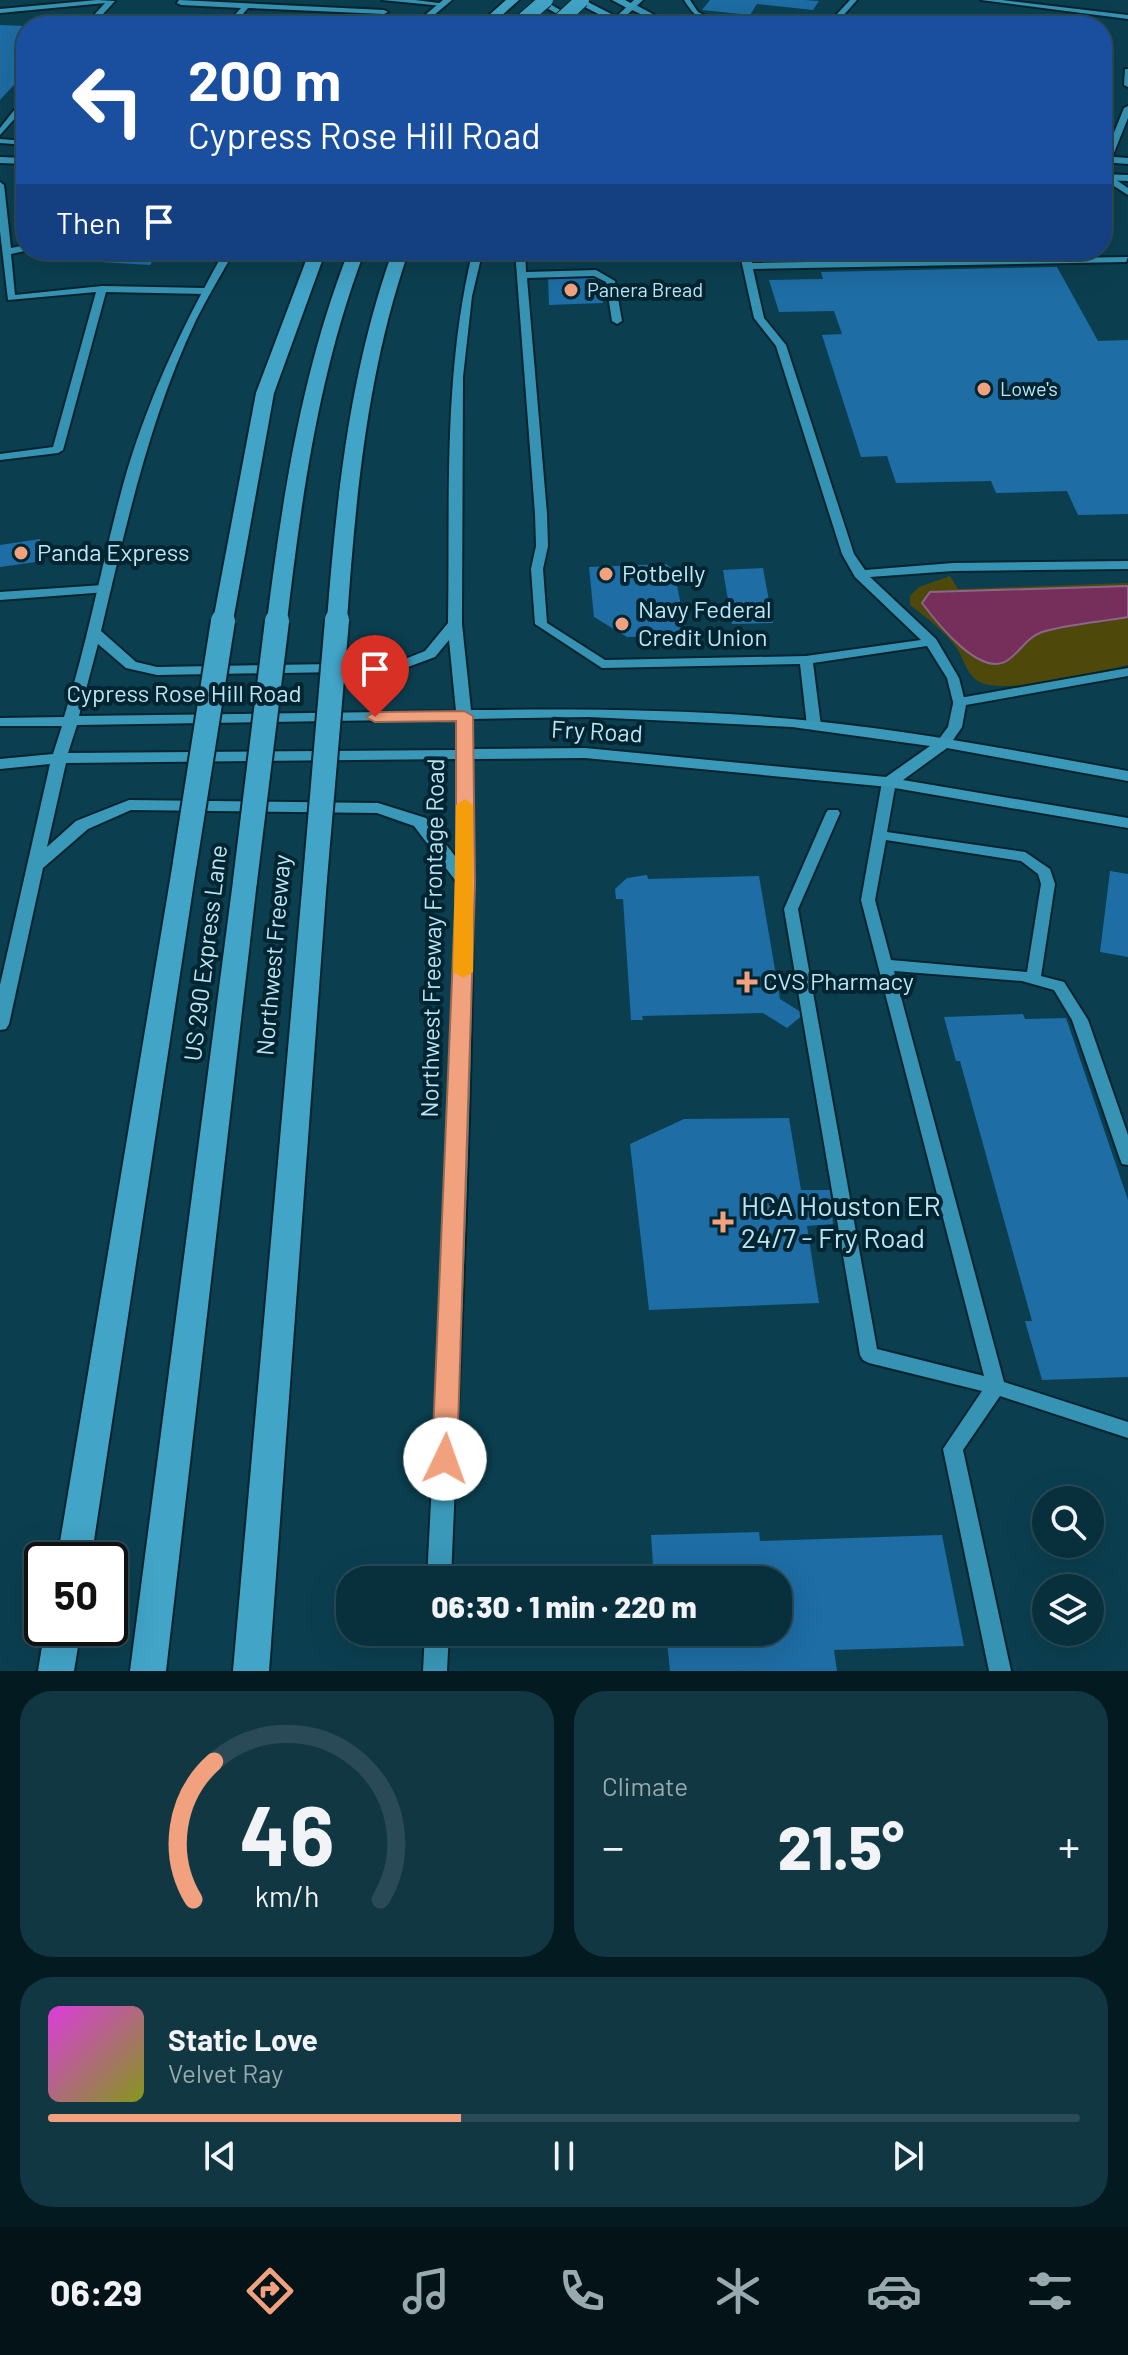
<!DOCTYPE html>
<meta charset="utf-8">
<style>
body{margin:0;font-family:Barlow,sans-serif;background:#113743;color:#f1f3f6;height:100vh;display:flex;flex-direction:column;font-size:30px;white-space:nowrap}
*{box-sizing:border-box;margin:0}
p{font-size:26px;color:#98a9af}
.icon{flex:none;width:44px;height:44px;fill:none;stroke:currentColor;stroke-width:2;stroke-linecap:round;stroke-linejoin:round}
.map{position:relative;height:1671px;overflow:hidden}
.sheet{display:flex;flex-direction:column;gap:20px;padding:20px;background:#041a21;flex:1}
.sheet>*{flex:none}
.banner{position:absolute;left:16px;top:16px;width:1096px;height:244px;border-radius:32px;box-shadow:0 8px 32px #0002,0 0 0 2px #294a56;background:#1a4fa0;color:#fff;overflow:hidden}
.buttons{position:absolute;left:1032px;top:1486px;display:grid;gap:16px}
.buttons a{display:grid;place-items:center;width:72px;height:72px;border-radius:50%;background:#082f3c;box-shadow:0 8px 32px #0002,0 0 0 2px #294a56;font-size:40px}
.speed{position:absolute;left:24px;top:1542px;display:flex;gap:16px;font-size:40px;font-weight:700;text-align:center}
.speed>*{display:grid;place-content:center;width:104px;height:104px;border-radius:50%;background:#082f3c;box-shadow:0 8px 32px #0002,0 0 0 2px #294a56;line-height:1}
.speed .limit{border:4px solid #111;border-radius:12px;background:#fff;color:#111}
.pin{position:absolute;display:grid;place-items:center;width:68px;height:68px;color:#fff;margin:-82px -34px;border-radius:50% 50% 50% 0;rotate:-45deg;box-shadow:0 0 8px #0007}
.pin .icon{rotate:45deg}
.me{position:absolute;width:88px;margin:-44px;rotate:3deg;stroke-linejoin:round;filter:drop-shadow(0 0 6px #0008)}
.turn{display:flex;align-items:center;gap:28px;height:168px;padding:0 40px;font-size:36px}
.turn .icon{width:104px;height:104px;stroke-width:2.5}
.turn b{display:block;font-size:56px;line-height:68px}
.then{display:flex;align-items:center;height:76px;padding:0 40px;background:#0003;gap:16px;font-size:30px}
.big{font-size:60px;font-weight:800;line-height:1.1}
.sheet .card{flex:1;display:flex;flex-direction:column;justify-content:center;gap:12px;min-width:0;padding:0 28px;border-radius:32px;background:#113743}
.sheet .dial{align-items:center;gap:0}
.dial svg{height:208px;overflow:visible;fill:none;stroke:#294a56;stroke-width:7;stroke-linecap:round;text-anchor:middle}
.dial text{fill:#f1f3f6;stroke:none}
.song{display:flex;align-items:center;gap:24px}
.cover{width:96px;height:96px;border-radius:12px;background:linear-gradient(135deg,hsl(300 70% 55%),hsl(70 70% 35%))}
.played{height:8px;border-radius:4px;background:linear-gradient(90deg,#f1a17d 40%,#294a56 40%)}
.keys{display:flex;justify-content:space-around;direction:ltr}
.heat{display:flex;justify-content:space-between;align-items:center;font-size:44px;direction:ltr}
.sheet .tiles{flex:1;display:grid;gap:20px;grid-template-columns:1fr 1fr}
.card:last-child{grid-column:span 2}
.trip{position:absolute;left:336px;top:1566px;width:456px;height:80px;border-radius:32px;background:#082f3c;box-shadow:0 8px 32px #0002,0 0 0 2px #294a56;font-weight:800;line-height:80px;text-align:center}
.dock{display:flex;height:128px;justify-content:space-around;align-items:center;background:#031318;color:#98a9af}
.dock .icon{width:56px;height:56px}
.dock .current{color:#f1a17d}
.dock b{font-size:36px;color:#f1f3f6}
.map>svg:first-child{display:block}
.green{fill:#4e490b}
.water{fill:#762e5b;stroke:#8b658a;stroke-width:2}
.building{fill:#1e6da5}
.lines{fill:none;stroke-linecap:round;stroke-linejoin:round}
.service-casing{stroke:#06242e;stroke-width:4}
.minor-casing{stroke:#06242e;stroke-width:4}
.tertiary-casing{stroke:#06242e;stroke-width:4}
.secondary-casing{stroke:#06242e;stroke-width:4}
.primary-casing{stroke:#06242e;stroke-width:4}
.motorway-casing{stroke:#06242e;stroke-width:4}
.service{fill:#3693b3;fill-rule:evenodd}
.minor{fill:#3693b3;fill-rule:evenodd}
.tertiary{fill:#3693b3;fill-rule:evenodd}
.secondary{fill:#3a98b9;fill-rule:evenodd}
.primary{fill:#3d9dbf;fill-rule:evenodd}
.motorway{fill:#42a4c7;fill-rule:evenodd}
.motorway-bridge-far1-casing{stroke:#06242e;stroke-width:16;stroke-linecap:butt}
.motorway-bridge-casing{stroke:#06242e;stroke-width:28;stroke-linecap:butt}
.motorway-bridge-far1{stroke:#42a4c7;stroke-width:14}
.motorway-bridge{stroke:#42a4c7;stroke-width:24}
.route{fill:#f1a17d;stroke:#9d6951;stroke-width:2}
.slow{fill:#f59e0b}
.poi-dot{fill:#f1a17d;stroke:#002531;stroke-width:3}
.labels{text-anchor:middle;stroke-width:8;stroke-linejoin:round;paint-order:stroke}
.far-poi-label{font-size:20px;fill:#bce6f7;stroke:#002531;text-anchor:start}
.poi-label{font-size:24px;fill:#bce6f7;stroke:#002531;text-anchor:start}
.street-label{font-size:24px;fill:#bce6f7;stroke:#002531}
.near-poi-label{font-size:28px;fill:#bce6f7;stroke:#002531;text-anchor:start}
</style>
<div class="map">
<svg width="1128" height="1671" viewBox="0 0 1128 1671">
<rect width="100%" height="100%" fill="#0b3f50"/>
<path class="green" d="M950 576 958 589 1128 583V665C1099 671 996 699 975 679 966 671 963 657 956 647 943 630 927 618 910 605V596L919 587Z"/>
<path class="water" d="M789 250H1079L978 258 827 261Z
M1128 586V617C1100 622 1068 624 1042 632 1026 638 1021 651 1008 660 981 679 937 623 922 603L930 592Z"/>
<path class="building" d="M710 0H805L819 1 813 10 757 4 750 15 702 10Z
M0 25 26 26V72L0 100Z
M73 253 155 257 150 265 68 260Z
M1057 267 1098 341 1128 340V514L1078 515 1067 491 996 493 991 481 896 483 887 456 861 457 822 335 842 334 834 311 779 312 769 280 823 279 821 272Z
M598 275 603 303 549 305 548 276Z
M40 539 43 561 0 567V545Z
M666 564 674 570 687 636 627 637 594 617 589 567Z
M763 568 773 623 732 624 723 570Z
M1110 871 1128 874V957L1100 952Z
M647 875 648 879 759 876 780 999 804 1014 787 1028 763 1013 642 1016 643 1020H631L623 899H616L615 889 627 878Z
M1023 1014 1025 1019 1066 1018 1128 1200V1377L1042 1380 1025 1321H1032L960 1061H956L944 1017Z
M789 1118 801 1190H830L833 1224 807 1226 819 1303 649 1310 630 1144 684 1119Z
M759 1532 760 1541 942 1535 964 1646 834 1650 837 1671H670L666 1632H778V1580H654L651 1535Z"/>
<g class="lines">
<g class="service-casing">
<path id="service" d="M97 0 115 1 92 26H84L105 3 0 13V9Z
M179 0 384 10 388 12 384 14 248 8 233 26H225L241 8 181 5 177 3Z
M382 0H415L447 4 443 6Z
M684 0H690L698 12 724 26C705 26 693 15 684 0Z
M850 0H857L834 26H826Z
M981 0H1002L1128 15V19Z
M260 16 372 20 376 22 372 24 257 20Z
M1125 69H1128V87L1124 85Z
M23 99H26V106L0 135V128Z
M1128 106V118L1111 160 1104 162 1103 160 1124 108Z
M0 139 26 141V145L0 143Z
M0 157 26 158V164L0 163Z
M1103 175H1109L1128 188V195L1103 179Z
M0 182 4 185 11 248 26 245V250H29L11 254 15 295 102 286 206 288 211 291 206 294 106 292 63 450 58 453 0 460V454L53 447 96 292 8 300 0 231Z
M105 250H174L167 256 110 253Z
M515 250H525L526 272 596 270 615 281 622 321 617 324 612 321 606 282 594 276 527 278 547 514 548 546 543 569 547 623 605 660 806 656 921 640 855 577 842 554 776 346 754 318 739 250H749L752 263 1128 257 1126 262 753 269 764 318 786 345 854 554 865 570 953 563 1128 561V569L953 571 870 577 936 639 959 678 965 702 959 706 953 702 947 678 927 646 813 663 821 726 814 730 807 726 800 664 602 668 535 624 531 569 536 546 535 514Z
M103 585 109 589 107 592 0 600V592Z
M889 778 896 782 887 832 1025 852 1050 869 1055 884 1041 976 1064 982 1088 1020 1128 1135V1165L1122 1164 1120 1159 1072 1020 1054 990 1022 981 894 971 1004 1382 1128 1422V1438L1000 1396 963 1450 1011 1671H989L943 1449 982 1391 869 1363 863 1360 860 1355 784 909 826 813 828 810H838L840 813 798 909 877 1349 984 1376 861 900 882 782ZM886 840 1021 861 1038 874 1041 884 1027 972 891 960 875 900Z"/>
</g>
<g class="minor-casing">
<path id="minor" d="M1128 668V676L966 705 962 727 949 746 944 748 936 743 948 727 954 699Z"/>
</g>
<g class="tertiary-casing">
<path id="tertiary" d="M628 4H634L675 26H665L628 8Z
M613 17H619L632 26H622L613 21Z
M1102 156 1128 158V164L1102 162Z
M1102 174 1128 175V181L1102 180Z"/>
</g>
<g class="secondary-casing">
<path id="secondary" d="M443 0H452L421 26H412Z
M533 0H543L588 26H578Z
M634 0H643L615 26H606Z
M225 250H235C222 273 208 296 196 320 149 419 126 526 101 631L136 662 157 667 395 663 425 651 448 623C450 498 443 372 473 250H483L472 296 463 377 462 624 471 710C578 709 686 709 792 719 905 729 1017 751 1128 771V781L947 748 903 780 1128 818V828L889 787 585 758 472 759C477 1032 462 1307 451 1580H427L445 1227 458 884 414 826 377 813 131 810 88 829 43 868 9 1024 6 1029 0 1030V985L50 764 0 769V759L53 754 62 726H0V718L64 717C88 641 102 562 123 485 146 402 183 325 225 250ZM449 640 456 711 79 716 98 644 126 668 157 675 397 671 435 657ZM589 717 792 727 930 746 886 777 585 748 472 749 471 719ZM457 719V750L68 753 77 725ZM457 759 458 860 426 818 378 803 129 800 76 821 47 847 66 763Z
M425 1632H449L447 1671H423Z"/>
</g>
<g class="primary-casing">
<path id="primary" d="M571 0H584L621 19 612 21Z
M612 0H625L636 6 627 8Z"/>
</g>
<g class="motorway-casing">
<path id="motorway" d="M506 0H519L490 26H477Z
M310 250H326L274 393 233 621 223 627 213 621 256 393Z
M349 250H365C319 370 302 494 287 621L277 627 267 621C283 494 302 370 349 250Z
M393 250H409C367 371 356 494 347 620L337 626 327 620C337 493 350 370 393 250Z
M185 854 197 862 91 1560H57L173 862Z
M315 871 324 873 327 879 269 1671H233L303 879 306 873Z
M245 873 254 875 257 881 166 1671H130L233 881 236 875Z
M45 1628H81L74 1671H38Z"/>
</g>
<use href="#service" class="service"/>
<use href="#minor" class="minor"/>
<use href="#tertiary" class="tertiary"/>
<use href="#secondary" class="secondary"/>
<use href="#primary" class="primary"/>
<use href="#motorway" class="motorway"/>
<g class="motorway-bridge-far1-casing">
<path id="motorway-bridge-far1" d="M516 26 546 0
M554 26 582 0"/>
</g>
<g class="motorway-bridge-casing">
<path id="motorway-bridge" d="M185 862 223 621
M315 879 337 620
M245 881 277 621"/>
</g>
<use href="#motorway-bridge-far1" class="motorway-bridge-far1"/>
<use href="#motorway-bridge" class="motorway-bridge"/>
</g>
<path class="route" d="M464 711 473 716 475 883 457 1459 453 1467 445 1470 436 1467 432 1459 456 883V721L375 722 366 717 375 712Z"/>
<path class="slow" d="M465 799 473 805V972L463 978 453 972 456 805Z"/>
<g class="poi-dot">
<circle cx="571" cy="290" r="8"/>
<circle cx="984" cy="389" r="8"/>
<circle cx="21" cy="553" r="8"/>
<circle cx="606" cy="574" r="8"/>
<circle cx="622" cy="624" r="8"/>
<path d="M743 970h8v8h8v8h-8v8h-8v-8h-8v-8h8z"/>
<path d="M719 1210h8v8h8v8h-8v8h-8v-8h-8v-8h8z"/>
</g>
<g class="labels">
<g class="far-poi-label">
<text x="587" y="297">Panera Bread</text>
<text x="1000" y="396">Lowe's</text>
</g>
<g class="poi-label">
<text x="37" y="561">Panda Express</text>
<text x="622" y="582">Potbelly</text>
<text x="638" y="618">Navy Federal<tspan x="638" dy="28">Credit Union</tspan></text>
<text x="763" y="990">CVS Pharmacy</text>
</g>
<g class="street-label">
<text x="184" y="702">Cypress Rose Hill Road</text>
<text transform="translate(597 732) rotate(3)" y="8">Fry Road</text>
<text transform="translate(433 938) rotate(-89)" y="8">Northwest Freeway Frontage Road</text>
<text transform="translate(206 953) rotate(-83)" y="8">US 290 Express Lane</text>
<text transform="translate(274 955) rotate(-85)" y="8">Northwest Freeway</text>
</g>
<g class="near-poi-label">
<text x="741" y="1216">HCA Houston ER<tspan x="741" dy="32">24/7 - Fry Road</tspan></text>
</g>
</g>
</svg>
<div class="buttons">
<a><svg class="icon" aria-label="search" viewBox="0 0 24 24"><circle cx="10" cy="10" r="6"/><path d="M15 15l6 6"/></svg></a>
<a><svg class="icon" aria-label="layers" viewBox="0 0 24 24"><path d="M12 4l9 5-9 5-9-5zM3 14l9 5 9-5"/></svg></a>
</div>
<div class="speed"><div class="limit">50</div></div>
<div class="pin" style="left:375px;top:717px;background:#d93025"><svg class="icon" aria-label="arrive" viewBox="0 0 24 24"><path d="M6 21V4h12l-3 4 3 4H6"/></svg></div>
<svg class="me" style="left:445px;top:1459px" viewBox="-20 -20 40 40"><circle r="19" fill="#fff"/><path d="M0-13L10 11 0 6-10 11z" fill="#f1a17d"/></svg>
<div class="trip">06:30 · 1 min · 220 m</div>
<div class="banner">
<div class="turn"><svg class="icon" aria-label="left" viewBox="0 0 24 24"><path d="M17 20v-9H6M10 6l-5 5 5 5"/></svg><div><b>200 m</b>Cypress Rose Hill Road</div></div>
<div class="then">Then<svg class="icon" aria-label="arrive" viewBox="0 0 24 24"><path d="M6 21V4h12l-3 4 3 4H6"/></svg></div>
</div>
</div>
<section class="sheet">
<div class="tiles">
<div class="card dial"><svg viewBox="0 0 100 80">
<path d="M14 69A42 42 0 1 1 86 69"/>
<path d="M14 69A42 42 0 0 1 22 16" stroke="#f1a17d"/>
<text x="50" y="56" font-size="32" font-weight="700">46</text>
<text x="50" y="72" font-size="11">km/h</text>
</svg></div>
<div class="card"><p>Climate</p>
<div class="heat"><a>−</a><b class="big">21.5°</b><a>+</a></div>
</div>
<div class="card">
<div class="song"><i class="cover"></i><div><b>Static Love</b><p>Velvet Ray</p></div></div>
<div class="played"></div>
<div class="keys"><svg class="icon" aria-label="previous" viewBox="0 0 24 24"><path d="M18 5L8 12l10 7zM5 5v14"/></svg><svg class="icon" aria-label="pause" viewBox="0 0 24 24"><path d="M8 5v14M16 5v14"/></svg><svg class="icon" aria-label="next" viewBox="0 0 24 24"><path d="M6 5l10 7-10 7zM19 5v14"/></svg></div>
</div>
</div>
</section>
<nav class="dock">
<b>06:29</b>
<svg class="icon current" aria-label="directions" viewBox="0 0 24 24"><path d="M12 3l9 9-9 9-9-9zM9 14v-3h6M13 9l2 2-2 2"/></svg>
<svg class="icon" aria-label="music" viewBox="0 0 24 24"><path d="M9 18V5l10-2v13"/><circle cx="6" cy="18" r="3"/><circle cx="16" cy="16" r="3"/></svg>
<svg class="icon" aria-label="phone" viewBox="0 0 24 24"><path d="M5 4h4l2 5-3 2q2 4 5 5l2-3 5 2v4C11 20 4 13 5 4z"/></svg>
<svg class="icon" aria-label="climate" viewBox="0 0 24 24"><path d="M12 3v18M4 7l16 10M4 17L20 7"/></svg>
<svg class="icon" aria-label="car" viewBox="0 0 24 24"><path d="M5 17H2v-5l4-1 3-4h7l3 4 3 1v5h-3M9 17h6M6 11h13"/><circle cx="7" cy="17" r="2"/><circle cx="17" cy="17" r="2"/></svg>
<svg class="icon" aria-label="filters" viewBox="0 0 24 24"><path d="M4 7h16M4 17h16"/><circle cx="9" cy="7" r="2"/><circle cx="15" cy="17" r="2"/></svg>
</nav>
